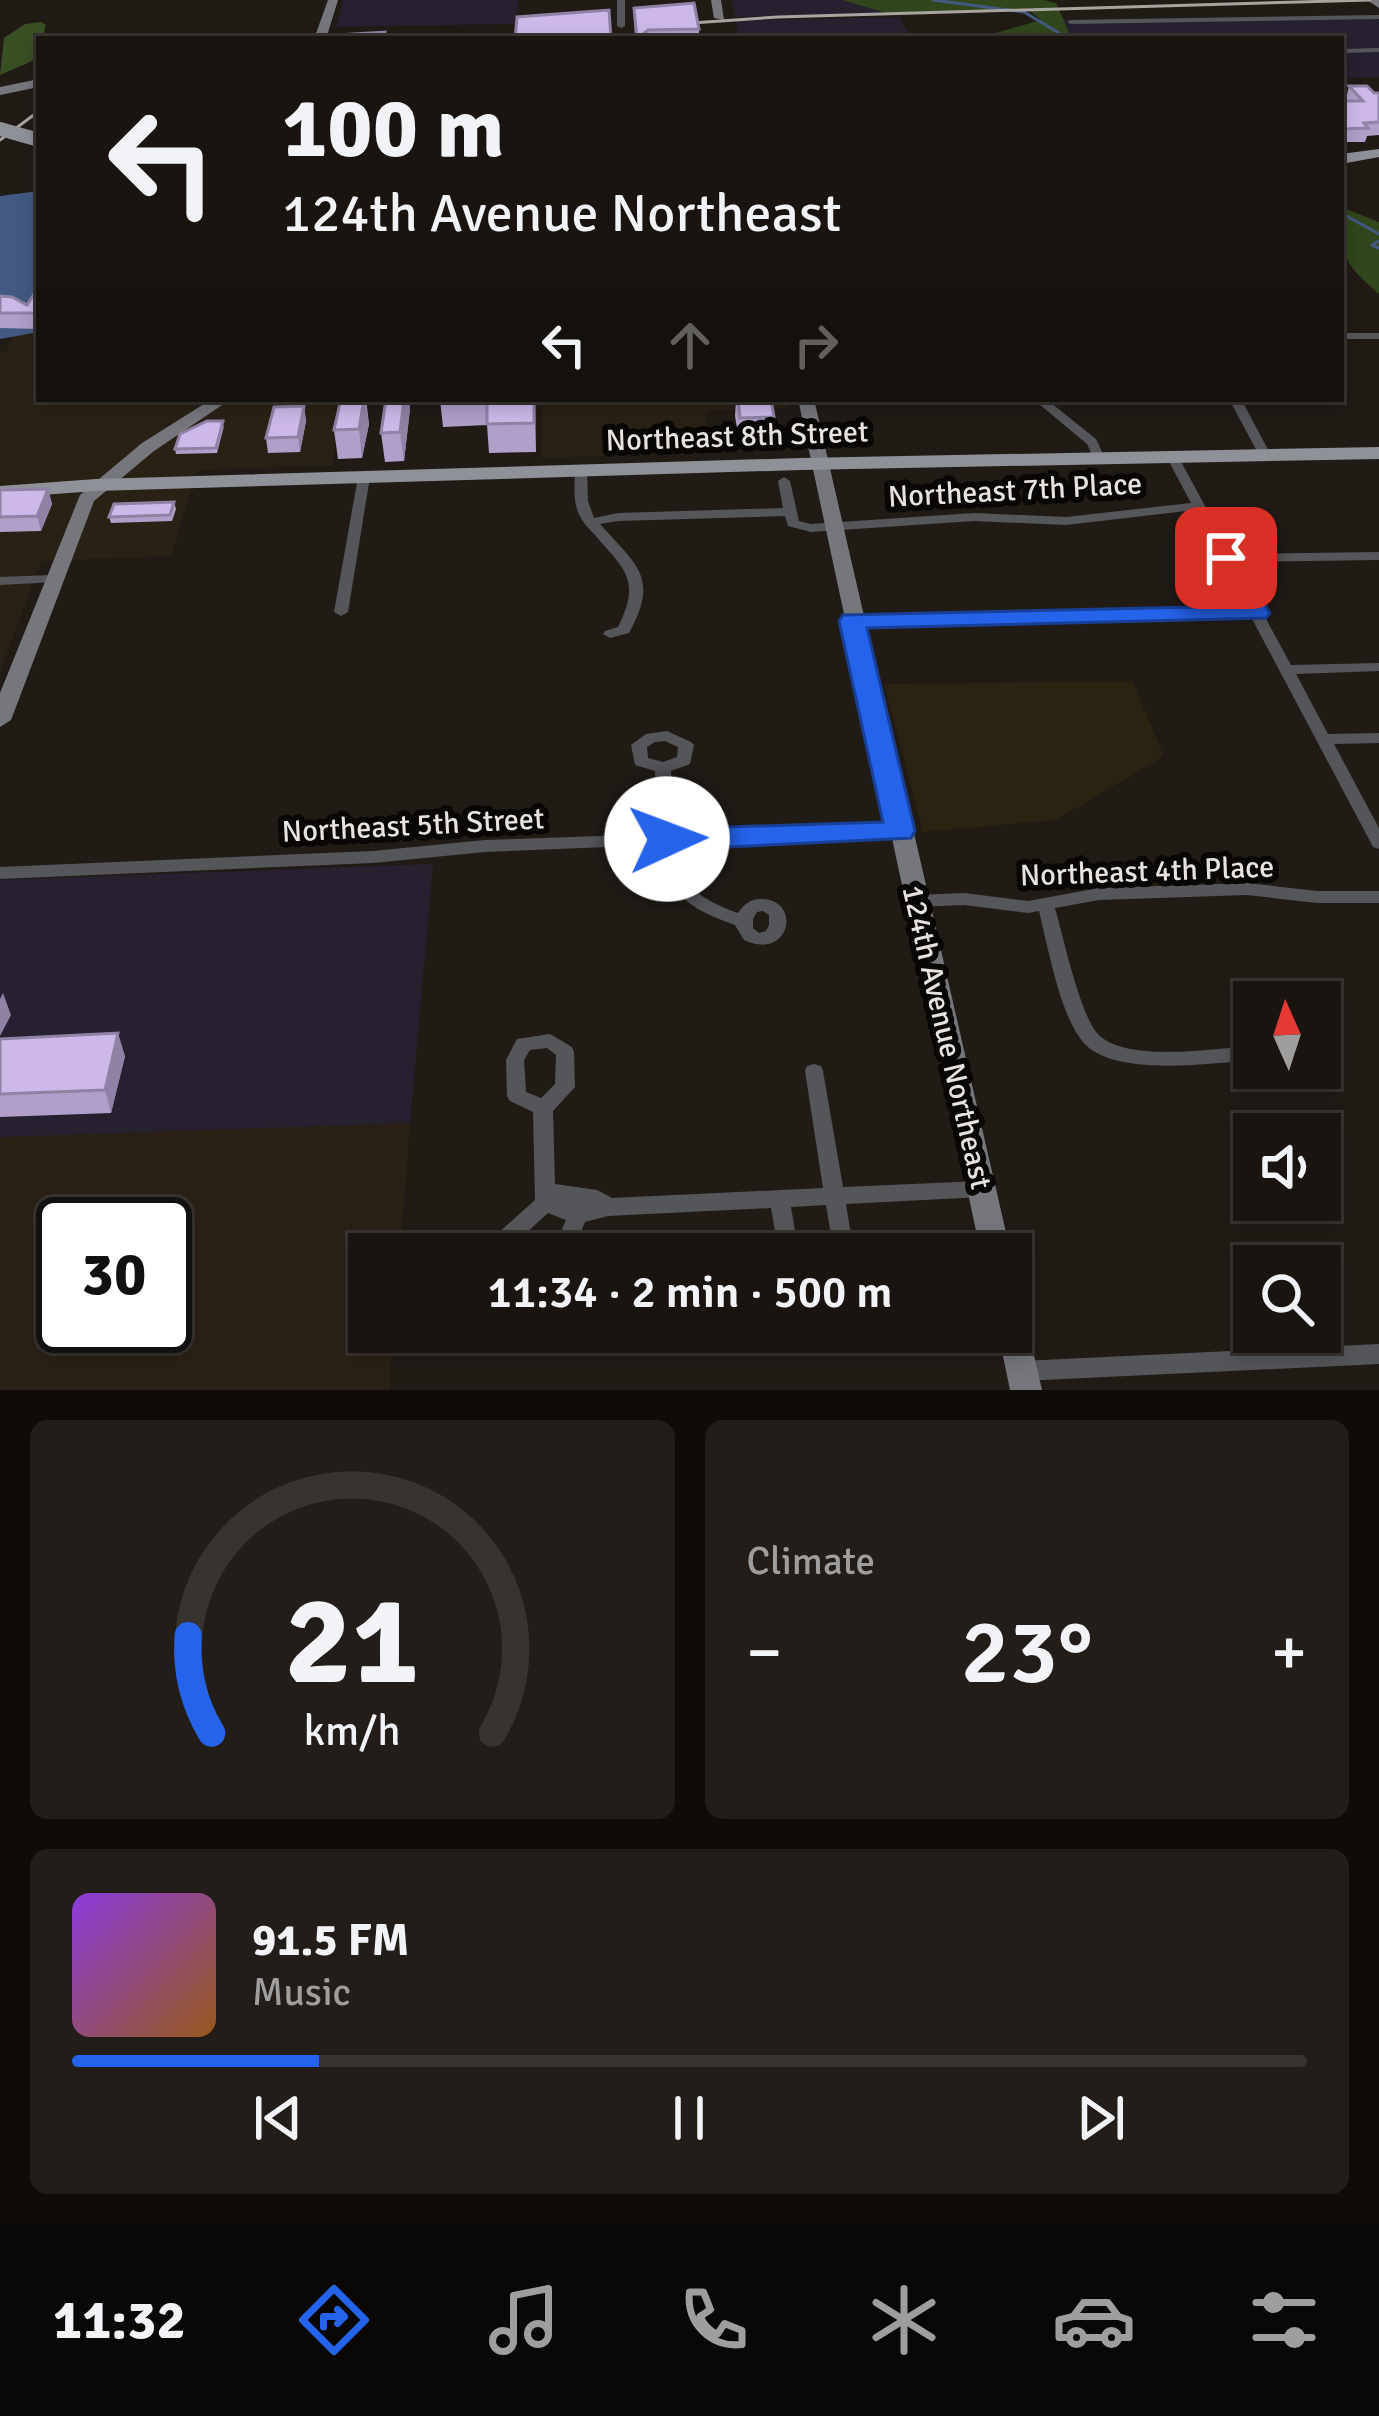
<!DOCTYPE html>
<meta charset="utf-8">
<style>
body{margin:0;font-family:Signika,sans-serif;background:#221d19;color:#f1f3f6;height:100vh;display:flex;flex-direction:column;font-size:45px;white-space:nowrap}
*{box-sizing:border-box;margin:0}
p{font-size:39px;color:#9f9e9f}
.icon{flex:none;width:66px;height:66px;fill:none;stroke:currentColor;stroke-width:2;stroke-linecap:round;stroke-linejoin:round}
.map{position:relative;height:1390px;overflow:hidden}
.details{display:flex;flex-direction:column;gap:30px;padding:30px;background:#0e0b09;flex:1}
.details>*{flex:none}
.top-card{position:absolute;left:36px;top:36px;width:1308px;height:366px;border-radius:0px;box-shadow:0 6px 18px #0003,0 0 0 3px #373330;background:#191410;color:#f1f3f6;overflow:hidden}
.needle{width:78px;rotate:357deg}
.controls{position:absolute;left:1233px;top:981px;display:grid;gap:24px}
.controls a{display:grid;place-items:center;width:108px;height:108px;border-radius:0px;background:#191410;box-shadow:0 6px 18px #0003,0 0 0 3px #373330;font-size:60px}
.speed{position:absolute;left:36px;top:1197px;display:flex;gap:24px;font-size:60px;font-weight:700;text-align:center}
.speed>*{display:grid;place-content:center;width:156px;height:156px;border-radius:50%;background:#191410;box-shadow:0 6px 18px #0003,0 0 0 3px #373330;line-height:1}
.speed .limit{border:6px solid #111;border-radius:18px;background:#fff;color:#111}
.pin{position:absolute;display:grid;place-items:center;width:102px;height:102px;color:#fff;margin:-51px;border-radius:24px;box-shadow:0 6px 18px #0006}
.me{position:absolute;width:132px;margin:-66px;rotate:88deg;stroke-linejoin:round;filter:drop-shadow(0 0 9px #0008)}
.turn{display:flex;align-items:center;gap:42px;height:252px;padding:0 48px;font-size:54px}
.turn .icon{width:156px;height:156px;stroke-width:2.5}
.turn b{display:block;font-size:84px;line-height:102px}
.lanes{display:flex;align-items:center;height:114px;padding:0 48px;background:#0003;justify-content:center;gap:60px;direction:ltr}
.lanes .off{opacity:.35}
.big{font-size:90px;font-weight:600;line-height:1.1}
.details .widget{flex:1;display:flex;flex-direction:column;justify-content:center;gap:18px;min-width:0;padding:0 42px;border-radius:18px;background:#221d19}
.details .dial{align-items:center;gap:0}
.dial svg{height:312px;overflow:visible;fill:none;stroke:#373330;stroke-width:7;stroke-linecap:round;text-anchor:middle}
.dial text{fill:#f1f3f6;stroke:none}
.song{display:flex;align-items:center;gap:36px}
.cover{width:144px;height:144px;border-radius:18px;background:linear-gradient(135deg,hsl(270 70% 55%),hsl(30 70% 35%))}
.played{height:12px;border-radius:6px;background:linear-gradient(90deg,#2563eb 20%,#373330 20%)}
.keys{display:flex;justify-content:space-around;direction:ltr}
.heat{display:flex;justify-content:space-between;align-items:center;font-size:66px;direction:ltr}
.details .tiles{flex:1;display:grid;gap:30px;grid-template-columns:1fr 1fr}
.widget:last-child{grid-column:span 2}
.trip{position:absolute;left:348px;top:1233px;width:684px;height:120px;border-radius:0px;background:#191410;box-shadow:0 6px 18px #0003,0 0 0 3px #373330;font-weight:600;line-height:120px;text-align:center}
.tab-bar{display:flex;height:192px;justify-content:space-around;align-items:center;background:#0a0806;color:#9f9e9f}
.tab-bar .icon{width:84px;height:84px}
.tab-bar .selected{color:#2563eb}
.tab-bar b{font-size:54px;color:#f1f3f6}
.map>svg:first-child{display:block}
.built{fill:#2a2116;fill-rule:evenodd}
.industrial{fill:#27202f}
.education{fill:#2a2312}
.green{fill:#31461c}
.forest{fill:#394f24}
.water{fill:#435981}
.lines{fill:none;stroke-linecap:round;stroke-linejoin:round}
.stream{stroke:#435981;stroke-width:3}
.street{fill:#55565a;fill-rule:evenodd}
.secondary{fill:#75777d;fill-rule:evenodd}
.primary{fill:#8e9198;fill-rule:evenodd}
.tram{stroke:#a8a49f;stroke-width:3}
.primary-bridge{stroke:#8e9198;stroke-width:14}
.wall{fill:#af9fc9}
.shaded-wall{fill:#8f82a4}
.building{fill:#ccb9ea;stroke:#8f82a4;stroke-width:3}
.route{fill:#2563eb;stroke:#184099;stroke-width:3}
.labels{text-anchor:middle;stroke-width:12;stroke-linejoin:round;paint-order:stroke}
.street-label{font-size:30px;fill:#e7e3df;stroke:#080705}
</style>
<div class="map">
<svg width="1379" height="1390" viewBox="0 0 1379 1390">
<rect width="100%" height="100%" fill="#211b16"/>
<path class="built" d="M39 301V399H343L332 465 197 470 171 556 41 561 0 672V353L6 352 28 306Z
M542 399H785L787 408 705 411 709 453 541 458Z
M410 1123 400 1254H369V1332H394L389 1390H0V1137ZM63 1224H165V1326H63Z"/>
<path class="industrial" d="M343 0H519L514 24 336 27Z
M731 0H842L887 13 735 17Z
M1374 15 1379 20V77L1341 78V39H982L1042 20Z
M899 17 912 39H739L736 21Z
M433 864 410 1123 0 1137V880Z"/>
<path class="education" d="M1132 681 1164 756 1056 820 923 832 884 684Z"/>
<path class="green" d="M842 0H1043L1056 3 1072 39 985 36 1041 20 1029 10 887 13Z
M1341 207 1379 222V294C1342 262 1341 256 1341 207Z"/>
<path class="forest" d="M41 22 46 25 37 59 0 75 4 38 25 24Z"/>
<path class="water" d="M39 191V332L0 339V196Z"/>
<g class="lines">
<path class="stream" d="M933 0 1024 12 1069 39
M1341 213 1379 234
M1379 241 1372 245 1379 248"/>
<path class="street" d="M617 0H625V26L621 28 617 26Z
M1379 15V19L1071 24 1067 22 1071 20Z
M1379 48V52L1341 53V49Z
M1341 333H1379V339H1341Z
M1033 399H1046L1096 439 1105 458 1103 461H1095L1087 444Z
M1229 399H1241L1271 455 1269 458H1261L1259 455Z
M1172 452 1178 456 1231 554 1379 552V560L1235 562 1291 665 1379 663V671L1296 674 1328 734 1379 733V743L1334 744 1379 828V849L1373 847 1371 843 1251 617 852 625 845 621 852 617 1247 609 1195 510 1066 525 974 521 811 532 788 526 785 516 618 521 600 524C636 565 660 577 629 633L610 638 603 634 605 631 618 627C642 579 624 569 594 534 587 527 580 519 577 509 573 497 575 483 575 470L581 466 587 470 588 501 594 518 618 513 783 508 778 481 784 477 790 481 799 521 811 524 974 513 1066 517 1191 503 1166 456Z
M364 473 370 477 348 612 341 616 334 612 358 477Z
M51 575 56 576 58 579 56 582 0 585V577Z
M667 731 691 742 694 745 690 764 671 771 673 834 900 825 906 827 908 831 906 835 900 837 674 845C682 886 699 899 738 913 744 904 751 898 763 899 802 901 790 961 744 940L735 925C690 909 667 895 657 845L485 852 373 863 0 879V867L373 851 485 840 657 834 655 771 635 765 631 745 646 734ZM665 741 678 747 677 757 663 762 648 758 647 747 655 742ZM763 911 769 915V925L766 931 759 933 753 928V919L757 912Z
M1247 883 1317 891H1379V903H1317L1247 895 1099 900 1055 908C1063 936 1080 1014 1097 1033 1124 1064 1216 1048 1254 1046V1060C1212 1063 1113 1078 1083 1042 1060 1015 1048 947 1039 911L1028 913 964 905 917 907 911 905 908 901 911 897 917 895 964 893 1028 901 1099 888Z
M550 1034 572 1047 574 1052 575 1087 553 1111 555 1184 597 1190 612 1198 823 1188 805 1071 807 1066 814 1064 821 1066 823 1071 843 1187 981 1181 988 1183 991 1189 988 1195 981 1197 846 1204 854 1254H834L826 1205 791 1207 799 1254H779L771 1208 608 1216 585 1222 571 1254H551L566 1220 548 1213 514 1244 513 1254H493L497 1234 535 1200 533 1112 510 1101 507 1096 506 1060 517 1039ZM547 1048 556 1055 555 1084 541 1098 526 1092 524 1060 530 1050Z
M1379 1344V1364L1022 1381 1014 1378 1011 1371 1014 1364 1022 1361Z"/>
<path class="secondary" d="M328 0H338L326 39H314Z
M711 0H721L724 20 714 18Z
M1367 0H1379V8Z
M39 79V87L0 95V87Z
M212 399H231L154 451 94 501 11 720 0 727V693L80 495 142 443Z
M798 399H814L1011 1254H981Z
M1011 1308 1022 1312 1026 1321 1042 1390H1010L998 1332H1011Z"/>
<path class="primary" d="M1379 149V157L1341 164V154Z
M1379 447V459L801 470 96 491 0 498V486L96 479 801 458Z"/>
<path class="tram" d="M663 25 778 17 1370 0
M468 39 548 33
M0 140 39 111"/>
<path class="primary-bridge" d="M0 129 39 140"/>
</g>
<path class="wall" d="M634 8 699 29V39H635Z
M1349 86 1379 93V135L1367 136 1365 142H1341V101H1348L1346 99Z
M39 290V329L0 328V296L27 305Z
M341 399H366L369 424 362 458 338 459 334 430Z
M386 399H409L410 409 404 461 385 462 381 433Z
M440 399H535L536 452 489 453 487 425 443 427Z
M736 399 774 417 773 446 740 447 735 416Z
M304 406 306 421 300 452 268 453 266 438Z
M224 426 217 453 176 454 175 449Z
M48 489 52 504 41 531 0 532V490Z
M174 502 176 509 172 521 111 523 109 517Z
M0 1039 125 1056 111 1113 0 1117Z"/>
<path class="shaded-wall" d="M364 399 369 424 362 458 359 429Z
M404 399H409L410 409 404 461 400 432Z
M304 406 306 421 300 452 298 437Z
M48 489 52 504 41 531 37 516Z
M3 993 11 1015 0 1036V999Z
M118 1033 125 1056 111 1113 105 1090Z"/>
<path class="building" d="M694 3 699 29 648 30 637 39 634 8Z
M609 10 611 39H515L517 17Z
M385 32 384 39H339V35Z
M1349 86H1367L1374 93H1379V122L1364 123 1368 128 1341 129V101H1363Z
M39 290V311H37L39 313H0V296L12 297 27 305 36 291Z
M341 399H364L359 429 334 430Z
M386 399H404L400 432 381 433Z
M487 399H534V423L487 424Z
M738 399H771L774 417 740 418Z
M304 406 298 437 266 438 274 407Z
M207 421H223L216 448 175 449 180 434Z
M48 489 37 516 0 517V490Z
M174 502 170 515 109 517 114 504Z
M118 1033 105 1090 0 1094V1039Z"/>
<path class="route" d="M1226 551 1235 553 1270 613 1266 618 867 628 915 831 911 838 667 850 652 839 667 829 883 822 839 621 843 615 1240 606 1214 558Z"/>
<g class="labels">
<g class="street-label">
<text transform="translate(737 436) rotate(-2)" y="10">Northeast 8th Street</text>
<text transform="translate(1015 490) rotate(-3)" y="10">Northeast 7th Place</text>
<text transform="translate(413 825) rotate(-3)" y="10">Northeast 5th Street</text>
<text transform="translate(1147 871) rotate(-2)" y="10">Northeast 4th Place</text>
<text transform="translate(947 1037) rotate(77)" y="10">124th Avenue Northeast</text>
</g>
</g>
</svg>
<div class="controls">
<a><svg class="needle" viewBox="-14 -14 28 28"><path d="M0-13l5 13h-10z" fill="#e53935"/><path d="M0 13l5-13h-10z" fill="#9f9e9f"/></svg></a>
<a><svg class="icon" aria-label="sound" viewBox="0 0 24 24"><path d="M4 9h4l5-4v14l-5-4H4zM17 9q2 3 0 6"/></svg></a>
<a><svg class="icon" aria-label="search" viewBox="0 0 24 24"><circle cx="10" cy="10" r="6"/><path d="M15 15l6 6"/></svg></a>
</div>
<div class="speed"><div class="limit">30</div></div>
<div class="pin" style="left:1226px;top:558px;background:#d93025"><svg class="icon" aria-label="arrive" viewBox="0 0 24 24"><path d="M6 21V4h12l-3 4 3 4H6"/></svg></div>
<svg class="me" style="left:667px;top:839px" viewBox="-20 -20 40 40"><circle r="19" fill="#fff"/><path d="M0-13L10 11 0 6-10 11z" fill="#2563eb"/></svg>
<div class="trip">11:34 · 2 min · 500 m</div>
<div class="top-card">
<div class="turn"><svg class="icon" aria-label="left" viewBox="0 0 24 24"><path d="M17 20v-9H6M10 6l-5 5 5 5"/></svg><div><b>100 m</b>124th Avenue Northeast</div></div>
<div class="lanes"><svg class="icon" aria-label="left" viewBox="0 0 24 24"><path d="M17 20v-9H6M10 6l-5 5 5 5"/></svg><svg class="icon off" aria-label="ahead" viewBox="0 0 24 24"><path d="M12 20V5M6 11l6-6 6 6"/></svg><svg class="icon off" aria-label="right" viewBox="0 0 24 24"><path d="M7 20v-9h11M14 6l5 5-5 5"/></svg></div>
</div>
</div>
<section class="details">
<div class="tiles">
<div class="widget dial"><svg viewBox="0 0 100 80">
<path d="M14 69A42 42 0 1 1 86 69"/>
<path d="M14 69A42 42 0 0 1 8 44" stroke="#2563eb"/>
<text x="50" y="56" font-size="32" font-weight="700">21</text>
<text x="50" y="72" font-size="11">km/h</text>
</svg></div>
<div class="widget"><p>Climate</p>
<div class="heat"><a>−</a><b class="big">23°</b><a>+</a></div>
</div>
<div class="widget">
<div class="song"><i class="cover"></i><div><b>91.5 FM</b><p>Music</p></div></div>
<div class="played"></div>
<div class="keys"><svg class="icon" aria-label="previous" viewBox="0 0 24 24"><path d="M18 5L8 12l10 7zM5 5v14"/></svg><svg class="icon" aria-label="pause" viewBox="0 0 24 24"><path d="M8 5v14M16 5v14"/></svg><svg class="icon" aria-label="next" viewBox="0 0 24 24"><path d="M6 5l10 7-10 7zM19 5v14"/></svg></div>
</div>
</div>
</section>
<nav class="tab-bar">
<b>11:32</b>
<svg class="icon selected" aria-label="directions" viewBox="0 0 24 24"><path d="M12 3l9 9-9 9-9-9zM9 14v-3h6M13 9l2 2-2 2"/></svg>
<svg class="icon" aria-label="music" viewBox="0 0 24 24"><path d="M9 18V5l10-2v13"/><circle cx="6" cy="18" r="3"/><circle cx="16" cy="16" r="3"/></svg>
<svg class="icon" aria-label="phone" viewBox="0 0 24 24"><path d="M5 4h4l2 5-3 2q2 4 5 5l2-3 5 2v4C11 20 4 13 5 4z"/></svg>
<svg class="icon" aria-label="climate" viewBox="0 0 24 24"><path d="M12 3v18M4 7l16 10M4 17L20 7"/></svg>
<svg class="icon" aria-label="car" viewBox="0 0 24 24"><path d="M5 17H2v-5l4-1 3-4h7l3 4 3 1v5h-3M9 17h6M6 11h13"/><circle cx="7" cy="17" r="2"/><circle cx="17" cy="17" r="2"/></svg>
<svg class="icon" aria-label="filters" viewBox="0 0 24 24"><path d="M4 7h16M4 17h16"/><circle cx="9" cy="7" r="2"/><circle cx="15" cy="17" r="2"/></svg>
</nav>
